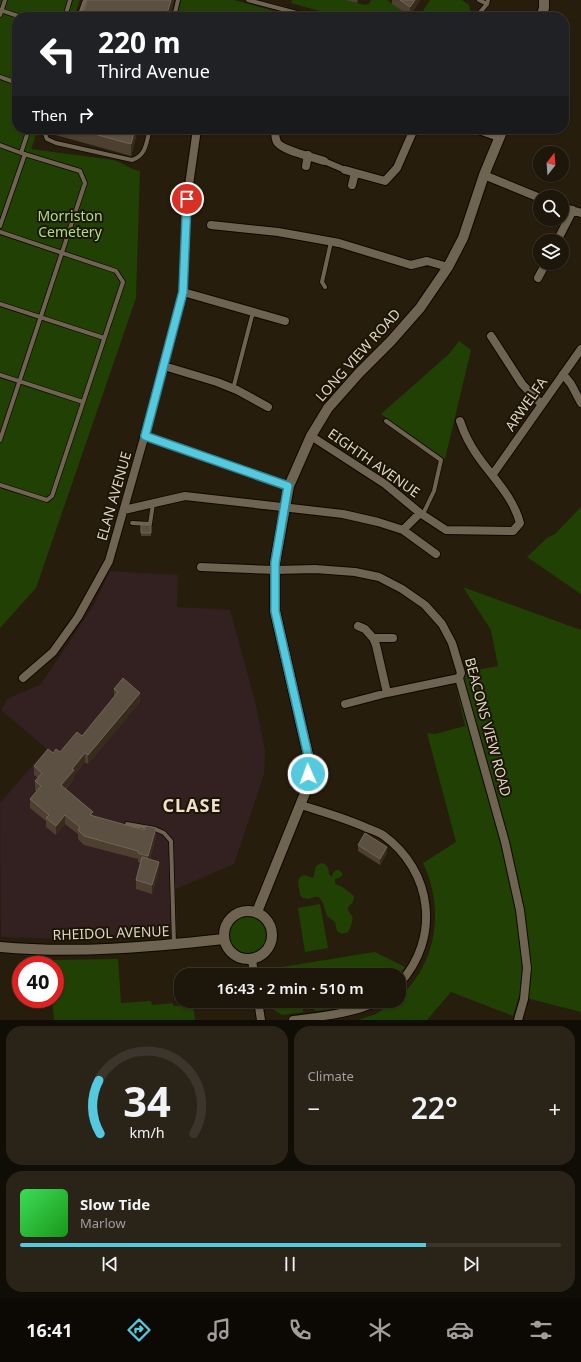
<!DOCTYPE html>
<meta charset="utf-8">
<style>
body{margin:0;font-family:"Noto Sans",sans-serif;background:#2a2318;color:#f1f3f6;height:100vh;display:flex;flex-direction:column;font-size:15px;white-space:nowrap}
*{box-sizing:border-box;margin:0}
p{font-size:13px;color:#a09f9c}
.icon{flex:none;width:22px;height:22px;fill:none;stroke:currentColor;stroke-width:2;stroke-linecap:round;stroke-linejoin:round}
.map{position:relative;height:1020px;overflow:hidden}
.sheet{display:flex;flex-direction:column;gap:6px;padding:6px;background:#100c06;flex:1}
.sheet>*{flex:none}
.banner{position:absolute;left:12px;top:12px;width:557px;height:122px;border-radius:16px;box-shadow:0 1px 3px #0004,0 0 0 1px #3b352b;background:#202124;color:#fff;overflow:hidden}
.needle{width:26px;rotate:17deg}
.fabs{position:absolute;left:533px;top:146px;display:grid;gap:8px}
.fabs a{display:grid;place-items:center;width:36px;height:36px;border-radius:50%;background:#1d160a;box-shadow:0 1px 3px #0004,0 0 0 1px #3b352b;font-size:20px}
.speed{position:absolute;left:12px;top:956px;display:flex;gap:8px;font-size:20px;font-weight:700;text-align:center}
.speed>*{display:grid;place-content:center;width:52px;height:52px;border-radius:50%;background:#1d160a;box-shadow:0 1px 3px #0004,0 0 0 1px #3b352b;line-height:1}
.speed .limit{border:6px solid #d22;background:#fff;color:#111}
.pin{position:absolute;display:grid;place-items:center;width:34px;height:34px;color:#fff;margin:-17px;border:2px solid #fff;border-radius:50%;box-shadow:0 1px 4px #0007}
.me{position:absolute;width:44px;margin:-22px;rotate:358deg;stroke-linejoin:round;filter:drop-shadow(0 0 3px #0008)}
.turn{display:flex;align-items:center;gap:14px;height:84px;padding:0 20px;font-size:18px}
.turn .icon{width:52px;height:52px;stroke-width:2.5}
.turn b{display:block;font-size:28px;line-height:34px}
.then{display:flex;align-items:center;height:38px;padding:0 20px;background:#0003;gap:8px;font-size:15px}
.big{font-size:30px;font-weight:600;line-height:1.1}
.sheet .tile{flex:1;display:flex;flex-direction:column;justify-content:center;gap:6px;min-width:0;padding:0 14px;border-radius:16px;background:#2a2318}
.sheet .dial{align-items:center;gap:0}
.dial svg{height:104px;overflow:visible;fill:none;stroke:#3b352b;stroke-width:7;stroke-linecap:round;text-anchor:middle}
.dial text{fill:#f1f3f6;stroke:none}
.song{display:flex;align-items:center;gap:12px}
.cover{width:48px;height:48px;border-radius:6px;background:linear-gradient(135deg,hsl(130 70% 55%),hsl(120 70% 35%))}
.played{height:4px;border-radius:2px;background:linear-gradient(90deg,#55cade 75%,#3b352b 75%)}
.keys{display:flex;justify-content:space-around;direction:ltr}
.heat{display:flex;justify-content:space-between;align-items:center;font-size:22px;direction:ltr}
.sheet .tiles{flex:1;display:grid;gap:6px;grid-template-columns:1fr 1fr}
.tile:last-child{grid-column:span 2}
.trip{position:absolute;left:174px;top:968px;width:232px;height:40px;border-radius:16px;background:#1d160a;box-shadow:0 1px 3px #0004,0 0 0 1px #3b352b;font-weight:600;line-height:40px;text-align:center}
.tabs{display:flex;height:64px;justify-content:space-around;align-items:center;background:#0c0904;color:#a09f9c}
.tabs .icon{width:28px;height:28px}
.tabs .on{color:#55cade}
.tabs b{font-size:18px;color:#f1f3f6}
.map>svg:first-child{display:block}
.education{fill:#332021}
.green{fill:#214004}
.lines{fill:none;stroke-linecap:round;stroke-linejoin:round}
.service-casing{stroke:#0f0700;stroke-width:5.5}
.pedestrian-casing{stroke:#0f0700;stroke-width:8}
.minor-casing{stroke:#0f0700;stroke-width:10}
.tertiary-casing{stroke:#0f0700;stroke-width:12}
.service{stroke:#6f6451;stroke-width:4}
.pedestrian{stroke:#6f6451;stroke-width:6}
.minor{stroke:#6f6451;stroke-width:8}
.tertiary{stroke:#6f6451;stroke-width:10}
.wall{fill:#4d4031}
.shaded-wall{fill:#372b1c}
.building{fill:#5c5042;stroke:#706557}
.route-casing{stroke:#378390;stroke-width:10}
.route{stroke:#55cade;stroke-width:7}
.labels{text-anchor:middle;stroke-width:4;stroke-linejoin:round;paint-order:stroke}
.park-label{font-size:14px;fill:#a7e081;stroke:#1d1404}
.street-label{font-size:14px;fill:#dbd5ca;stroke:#1d1404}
.district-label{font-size:18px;font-weight:bold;letter-spacing:1px;fill:#ede1cb;stroke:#1d1404}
</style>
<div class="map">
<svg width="581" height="1020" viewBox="0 0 581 1020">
<rect width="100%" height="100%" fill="#271d0d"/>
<path class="education" d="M110 571 178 575 177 607 230 610 255 701 265 751 264 774 234 864 176 889 177 932 61 939 1 937 0 803 47 749 1 710 7 699 41 684 94 605Z"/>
<path class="green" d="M0 0H80L74 17H17V129H38L31 149 113 160C122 162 131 170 140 171L136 298 36 588 0 628Z
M181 0H234L297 17H212L178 13Z
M292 0H345L365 5 369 4 371 0H387L412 17H341L291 3Z
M430 0H462L469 5 470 10 468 17H419Z
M459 341 471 350 445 459 381 414 449 354Z
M581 507V594L527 557 547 538 555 534Z
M463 587 581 630V1012L519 996 513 1016 451 992 427 1020H358L376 1014 395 1001H399V998C437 963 445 909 423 863L456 842 427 733 435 734 465 726 456 686 461 673 498 666 491 630Z
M321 863C327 864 329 868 329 874L332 877 333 873 336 870H339L342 873V876L339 878 335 879V884L341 886 354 896 353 902 348 907C348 912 350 912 352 916 354 920 350 928 348 932L342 934 337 931 335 922 327 916 323 903 319 897H313L310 899 303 898 300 895 298 882 300 877 304 875 313 878 316 866Z
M320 904 328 948 305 952 298 908Z
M229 935a20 20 0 1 1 40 0a20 20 0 1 1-40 0Z
M375 952 405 967 399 975H265L269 969Z
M118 959 121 1003 151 1001 152 1005 173 1003V1006L193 1005 195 1020H54L52 999H55V965H51L50 960Z
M268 1001H276L277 1006 303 1003V1012L282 1015 268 1006Z
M313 1001H368L341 1008 315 1011Z"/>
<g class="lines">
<g class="service-casing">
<path id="service" d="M248 0 312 17
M479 0 487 4
M0 10 21 17
M0 15 5 0
M65 17 70 0
M79 17 85 0
M174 17 178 0
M476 17 487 4 488 0
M0 77 17 83
M43 129 47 139 56 143 132 160C147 155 146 142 150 129
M0 145 21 153
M0 226 25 154
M0 232 116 271 123 282 52 496 47 500 0 485
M325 287 322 282 331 242
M0 304 104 338
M0 375 83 402
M233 389 253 312
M386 421 441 460 434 491 423 514
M0 440 85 183 80 171 21 153 29 129
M132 523 150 524 153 504
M127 824 155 829 164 833 171 841 174 944"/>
</g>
<g class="pedestrian-casing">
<path id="pedestrian" d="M324 161 345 170"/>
</g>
<g class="minor-casing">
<path id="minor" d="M275 129C275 133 275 138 277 142 281 150 313 157 324 161
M476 129 499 137
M306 166 308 155
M345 170 385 181 397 168 414 129
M484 175 540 198
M352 185 355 173
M562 207 581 213
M211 225 278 232 306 237 339 243 411 265 427 261 448 267
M557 241 573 210
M538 278 546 263
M183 292 285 321
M491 336 522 384 541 404
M164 366 217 382 237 390 268 407
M563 374 571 384 581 403
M145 436 289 486
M311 436 385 484 420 513 446 530 513 531 520 523C513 496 492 477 477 455 470 445 464 433 460 421
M493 474 581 349
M124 510 185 496 343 514 378 522 403 530 436 554
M403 530 420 513
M201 567 275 570 315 569 355 572 379 577 402 589 425 605 442 624 452 643 461 673 459 678 505 842 520 910 527 968 524 999 518 1020
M358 626 365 629 373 638H393
M373 638 376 645 387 693
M23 678 53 652 78 617 109 561 146 431 183 292 187 199 197 129
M345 704 387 693 459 678
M301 805C323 812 345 818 367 828 372 830 378 832 383 835 433 871 441 939 399 984
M252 959 254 975
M258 1001 261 1020
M293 1020C323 1016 351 1014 379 1001"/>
</g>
<g class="tertiary-casing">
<path id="tertiary" d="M541 17 544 8V0
M224 935a24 24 0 1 1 48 0a24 24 0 1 1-48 0Z
M257 912 305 793 308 773V755L275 611V563L289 486 311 436 328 408 359 373 391 341 420 308 448 267 463 238 484 175 503 129
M0 947C75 954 150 947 224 939"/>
</g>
<use href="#service" class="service"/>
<use href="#pedestrian" class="pedestrian"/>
<use href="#minor" class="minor"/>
<use href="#tertiary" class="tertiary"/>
</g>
<path class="wall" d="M345 0H358L357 3Z
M392 0H420L410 16 392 4Z
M52 129H138L131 156 52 134Z
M141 525H151V536H141Z
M114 689 140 702 88 764 85 762 74 775V779L66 789 93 816 156 837 150 859 159 871 152 894 136 889V880L141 863 138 862V859L84 845 78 839V834L65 824 56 835 46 827V821L30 808V799L37 791 35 790V781L38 778 34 775V766L53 753 60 752 82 736 114 697Z
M358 845 387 853 380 865 358 851Z
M276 1001H311L276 1006Z"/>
<path class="shaded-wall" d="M171 0H174V1L170 17H166Z
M415 0H420L410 16V7Z
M135 129H138L131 156V144Z
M140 693V702L88 764V755Z
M85 753V762L74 775V779L61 794V785L72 769Z
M65 815V824L56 835V826Z
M156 828V837L148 865V856Z
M387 847V853L380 865V859Z
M159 862V871L152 894V885Z"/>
<path class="building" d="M87 0H171L166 17H82Z
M400 0H415L410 7Z
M76 129H135L131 144Z
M141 525H151V533H141Z
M123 678 140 693 88 755 85 753 72 769 74 770 61 785 93 812 90 815 144 830 146 826 156 828 148 856 138 853V851L84 836 78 830 80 827 65 815 56 826 46 818 49 815 30 799 41 786 35 781 42 773 34 766 48 749 53 753 56 749 60 752 77 732 82 736 118 692 114 689Z
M365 833 387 847 380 859 358 845Z
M142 857 159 862 152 885 136 880Z"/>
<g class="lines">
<g class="route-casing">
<path id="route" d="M187 199 183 292 145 436 288 486 275 563V611L308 755V774"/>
</g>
<use href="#route" class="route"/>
</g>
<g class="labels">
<g class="park-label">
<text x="70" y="221">Morriston<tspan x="70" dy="16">Cemetery</tspan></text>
</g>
<g class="street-label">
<text transform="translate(358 355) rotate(-48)" y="5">LONG VIEW ROAD</text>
<text transform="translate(526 404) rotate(-55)" y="5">ARWELFA</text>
<text transform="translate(374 463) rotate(35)" y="5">EIGHTH AVENUE</text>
<text transform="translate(114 496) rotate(-74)" y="5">ELAN AVENUE</text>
<text transform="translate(488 727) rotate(75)" y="5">BEACONS VIEW ROAD</text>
<text transform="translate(111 933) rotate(-2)" y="5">RHEIDOL AVENUE</text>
</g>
<g class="district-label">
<text x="192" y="812">CLASE</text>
</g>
</g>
</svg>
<div class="fabs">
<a><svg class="needle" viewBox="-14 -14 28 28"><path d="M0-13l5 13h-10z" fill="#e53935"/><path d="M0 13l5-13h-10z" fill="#a09f9c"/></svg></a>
<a><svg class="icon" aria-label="search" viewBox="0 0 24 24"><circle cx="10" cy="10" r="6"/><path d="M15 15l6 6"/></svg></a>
<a><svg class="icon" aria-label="layers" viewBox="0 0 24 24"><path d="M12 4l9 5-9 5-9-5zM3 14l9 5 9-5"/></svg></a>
</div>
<div class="speed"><div class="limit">40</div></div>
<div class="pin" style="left:187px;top:199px;background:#d93025"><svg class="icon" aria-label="arrive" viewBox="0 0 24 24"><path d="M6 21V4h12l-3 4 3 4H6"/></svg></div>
<svg class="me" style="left:308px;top:774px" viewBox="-20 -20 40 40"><circle r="17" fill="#55cade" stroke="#fff" stroke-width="3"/><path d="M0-11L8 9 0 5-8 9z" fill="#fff"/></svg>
<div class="trip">16:43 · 2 min · 510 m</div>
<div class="banner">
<div class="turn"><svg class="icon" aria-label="left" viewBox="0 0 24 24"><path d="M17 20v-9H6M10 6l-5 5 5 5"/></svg><div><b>220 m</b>Third Avenue</div></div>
<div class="then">Then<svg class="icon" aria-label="right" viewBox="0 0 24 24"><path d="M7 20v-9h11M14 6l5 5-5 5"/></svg></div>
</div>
</div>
<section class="sheet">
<div class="tiles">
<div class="tile dial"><svg viewBox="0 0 100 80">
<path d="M14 69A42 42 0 1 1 86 69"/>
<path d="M14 69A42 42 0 0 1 13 28" stroke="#55cade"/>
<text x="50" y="56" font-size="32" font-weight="700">34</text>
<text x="50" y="72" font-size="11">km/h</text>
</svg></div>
<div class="tile"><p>Climate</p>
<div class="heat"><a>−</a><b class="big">22°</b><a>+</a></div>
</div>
<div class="tile">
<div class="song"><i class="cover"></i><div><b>Slow Tide</b><p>Marlow</p></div></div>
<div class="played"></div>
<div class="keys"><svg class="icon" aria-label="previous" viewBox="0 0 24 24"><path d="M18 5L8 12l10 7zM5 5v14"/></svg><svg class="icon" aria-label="pause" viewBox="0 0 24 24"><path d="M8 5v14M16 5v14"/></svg><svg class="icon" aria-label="next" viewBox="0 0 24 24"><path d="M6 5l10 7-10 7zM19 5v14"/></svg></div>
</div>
</div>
</section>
<nav class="tabs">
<b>16:41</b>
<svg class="icon on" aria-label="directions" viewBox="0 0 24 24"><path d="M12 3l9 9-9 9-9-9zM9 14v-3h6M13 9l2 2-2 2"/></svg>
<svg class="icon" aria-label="music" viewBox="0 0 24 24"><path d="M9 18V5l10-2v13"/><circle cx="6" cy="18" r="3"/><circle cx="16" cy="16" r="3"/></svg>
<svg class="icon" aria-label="phone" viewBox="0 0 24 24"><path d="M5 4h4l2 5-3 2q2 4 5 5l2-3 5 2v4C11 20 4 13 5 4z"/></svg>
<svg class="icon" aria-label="climate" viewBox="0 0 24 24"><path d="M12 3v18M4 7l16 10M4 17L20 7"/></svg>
<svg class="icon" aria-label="car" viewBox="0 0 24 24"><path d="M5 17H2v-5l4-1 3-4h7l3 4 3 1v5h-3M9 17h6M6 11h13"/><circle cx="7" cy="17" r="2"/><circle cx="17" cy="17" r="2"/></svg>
<svg class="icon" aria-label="filters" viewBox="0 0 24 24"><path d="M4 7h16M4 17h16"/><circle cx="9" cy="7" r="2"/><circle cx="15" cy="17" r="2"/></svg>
</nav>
